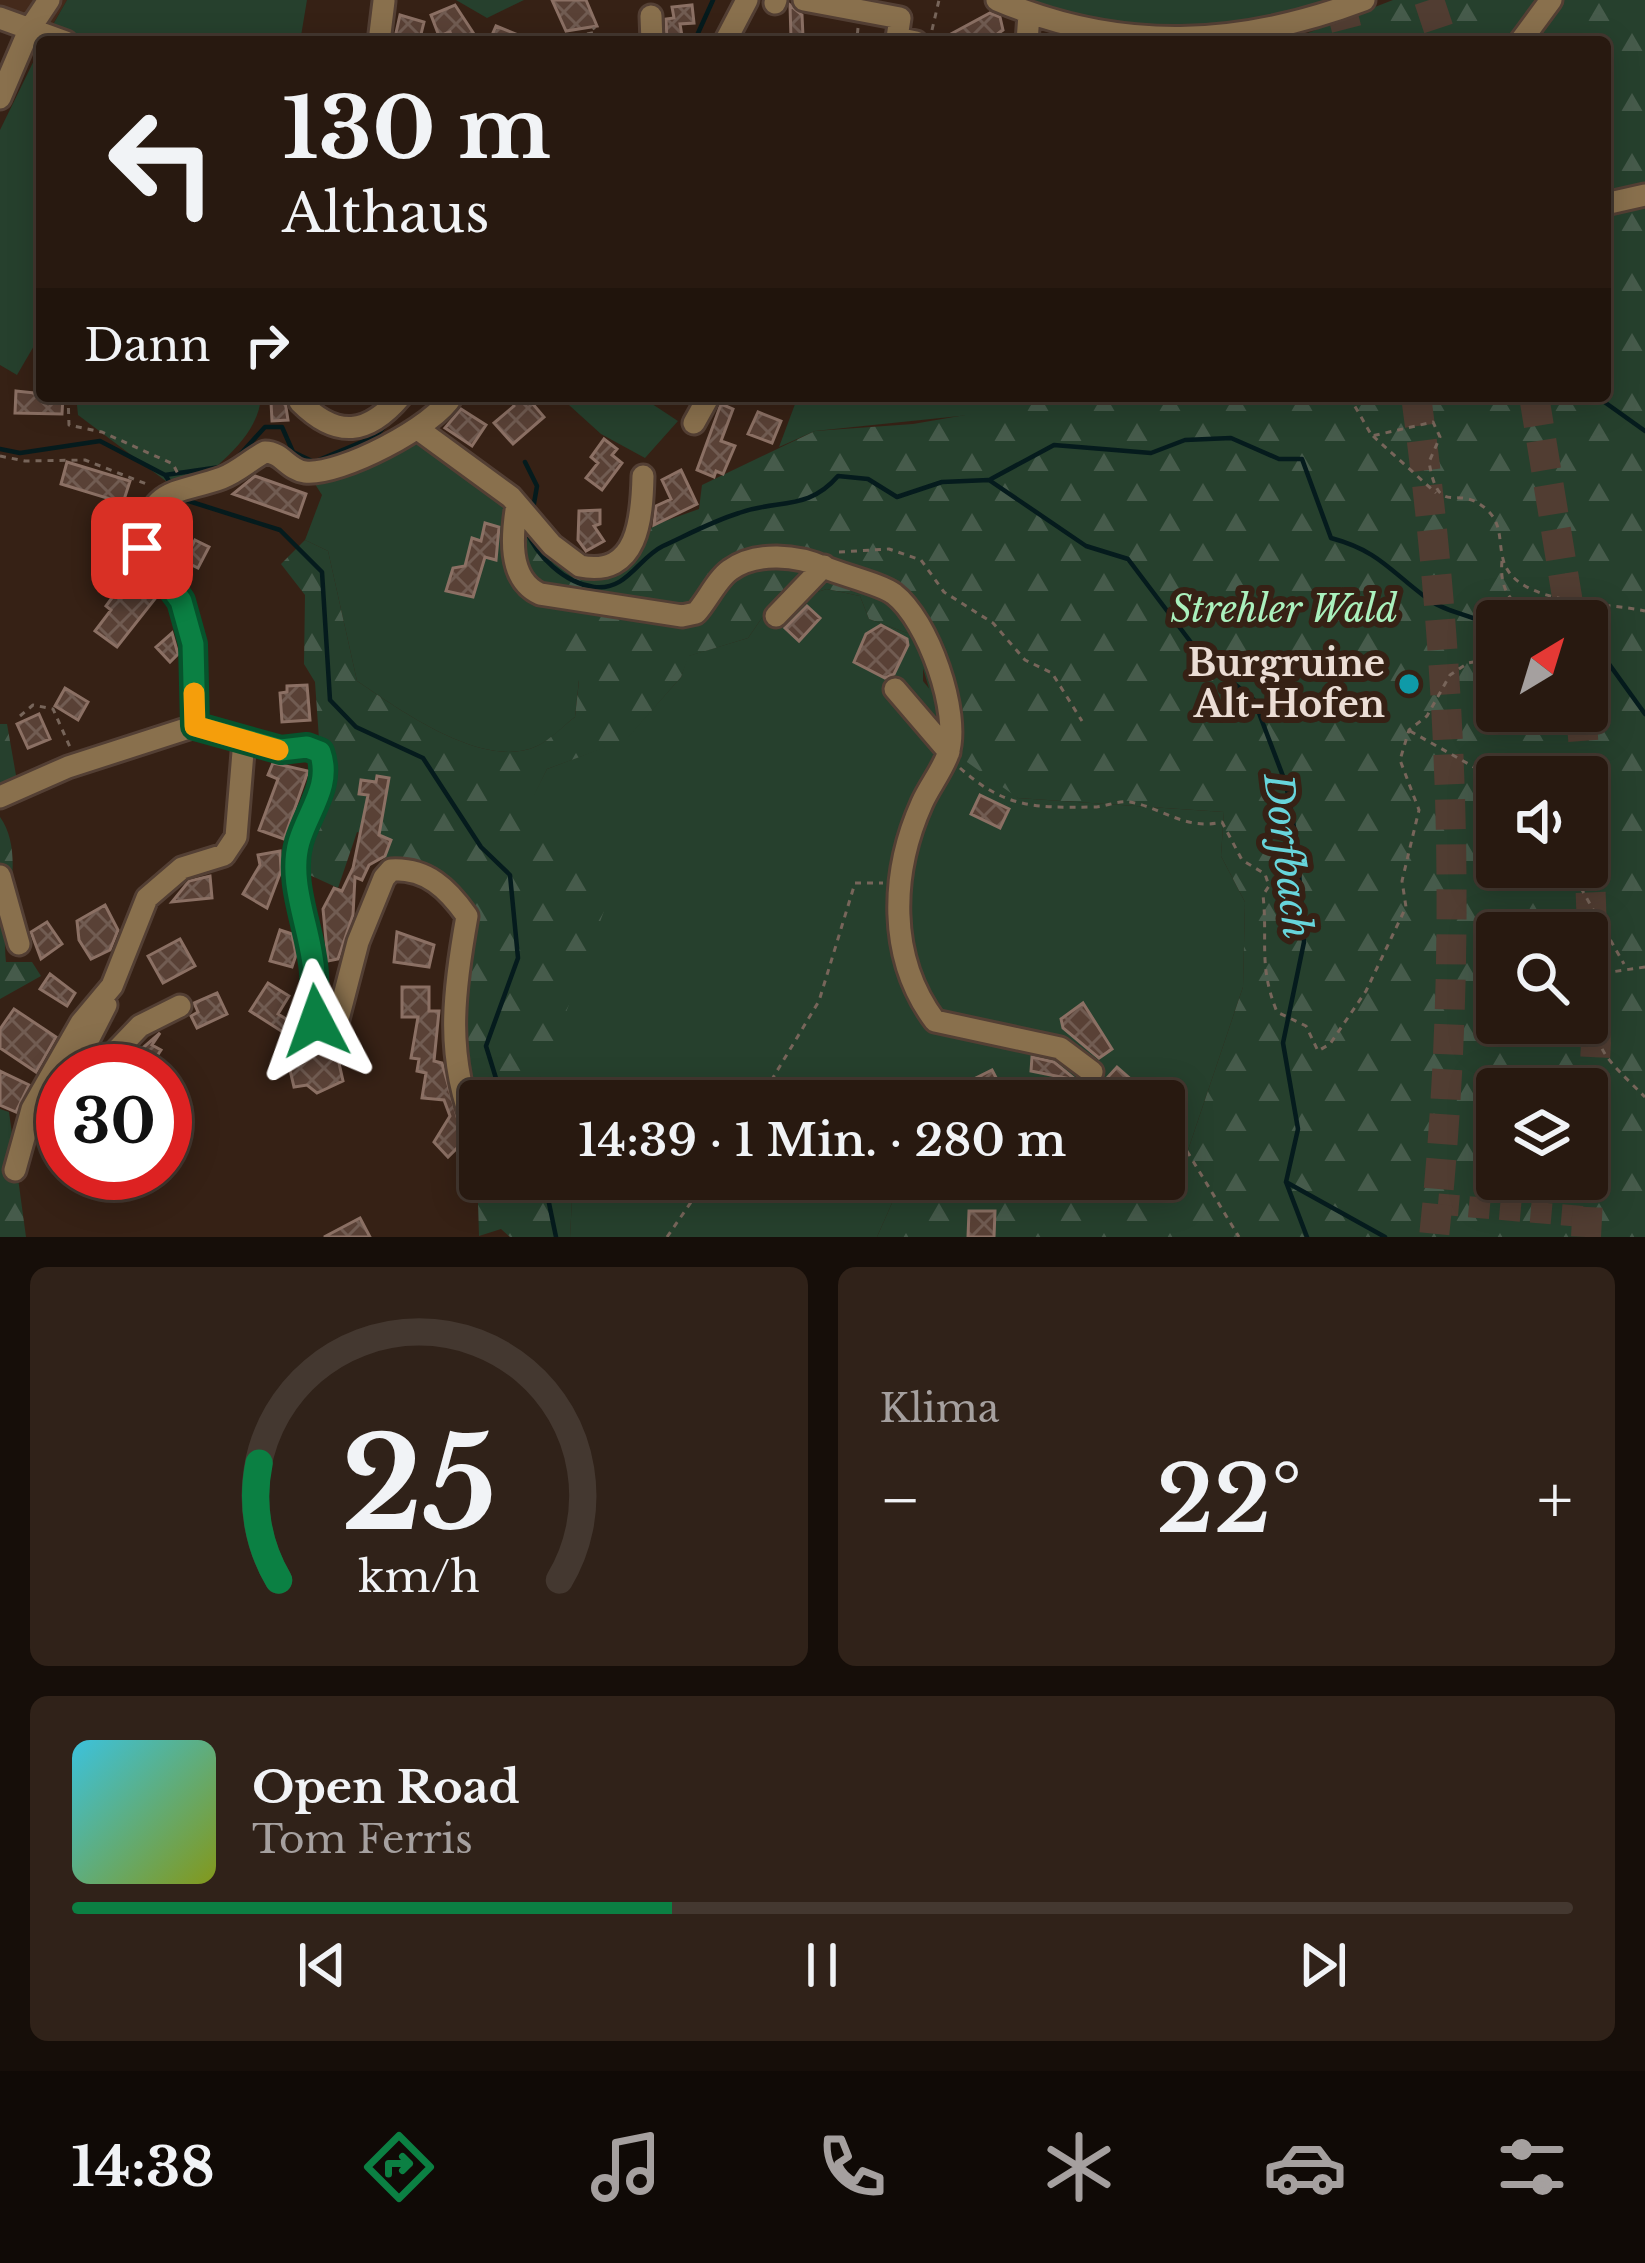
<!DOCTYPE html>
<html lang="de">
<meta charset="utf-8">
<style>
body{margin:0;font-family:"Libre Baskerville",serif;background:#302219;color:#f1f3f6;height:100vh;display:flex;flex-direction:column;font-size:45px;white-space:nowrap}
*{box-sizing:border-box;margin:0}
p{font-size:39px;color:#a5a09f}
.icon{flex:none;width:66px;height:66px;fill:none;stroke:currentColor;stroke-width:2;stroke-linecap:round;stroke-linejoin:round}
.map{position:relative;height:1237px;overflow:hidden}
.details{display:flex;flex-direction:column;gap:30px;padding:30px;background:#160e09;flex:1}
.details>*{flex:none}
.top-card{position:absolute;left:36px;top:36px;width:1575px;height:366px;border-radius:12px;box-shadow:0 6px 30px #0003,0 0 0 3px #443830;background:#281910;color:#f1f3f6;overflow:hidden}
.needle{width:78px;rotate:38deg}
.controls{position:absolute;left:1476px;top:600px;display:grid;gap:24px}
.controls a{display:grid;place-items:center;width:132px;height:132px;border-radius:12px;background:#281910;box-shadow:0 6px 30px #0003,0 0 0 3px #443830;font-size:60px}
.speed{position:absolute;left:36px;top:1044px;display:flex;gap:24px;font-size:60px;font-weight:700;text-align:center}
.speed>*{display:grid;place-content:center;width:156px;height:156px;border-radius:50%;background:#281910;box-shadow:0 6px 30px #0003,0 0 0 3px #443830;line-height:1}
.speed .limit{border:18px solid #d22;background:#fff;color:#111}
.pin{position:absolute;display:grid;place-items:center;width:102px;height:102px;color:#fff;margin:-51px;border-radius:24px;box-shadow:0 6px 18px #0006}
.me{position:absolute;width:132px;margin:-66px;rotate:356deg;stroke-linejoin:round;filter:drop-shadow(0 0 9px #0008)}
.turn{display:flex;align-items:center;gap:42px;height:252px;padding:0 48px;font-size:54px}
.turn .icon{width:156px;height:156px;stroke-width:2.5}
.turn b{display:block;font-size:84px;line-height:102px}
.then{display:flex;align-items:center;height:114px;padding:0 48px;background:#0003;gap:24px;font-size:45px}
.big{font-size:90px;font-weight:600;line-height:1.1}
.details .tile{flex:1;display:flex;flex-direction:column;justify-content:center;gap:18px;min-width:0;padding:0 42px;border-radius:18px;background:#302219}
.details .dial{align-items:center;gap:0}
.dial svg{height:312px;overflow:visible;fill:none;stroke:#443830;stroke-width:7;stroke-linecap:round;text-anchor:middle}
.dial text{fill:#f1f3f6;stroke:none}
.song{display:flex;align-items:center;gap:36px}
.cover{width:144px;height:144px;border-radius:18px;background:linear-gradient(135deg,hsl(190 70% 55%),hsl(70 70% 35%))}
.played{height:12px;border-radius:6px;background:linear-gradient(90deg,#0b8043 40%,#443830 40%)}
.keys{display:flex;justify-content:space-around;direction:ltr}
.heat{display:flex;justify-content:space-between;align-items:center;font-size:66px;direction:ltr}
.details .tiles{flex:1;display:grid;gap:30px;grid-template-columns:1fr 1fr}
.tile:last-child{grid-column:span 2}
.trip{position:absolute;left:459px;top:1080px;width:726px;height:120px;border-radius:12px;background:#281910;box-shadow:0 6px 30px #0003,0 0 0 3px #443830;font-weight:600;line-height:120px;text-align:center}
.tabs{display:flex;height:192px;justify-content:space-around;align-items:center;background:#100a06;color:#a5a09f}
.tabs .icon{width:84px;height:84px}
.tabs .on{color:#0b8043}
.tabs b{font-size:54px;color:#f1f3f6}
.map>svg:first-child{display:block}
.built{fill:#442a1b}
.green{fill:#26402d}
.forest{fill:url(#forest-firs);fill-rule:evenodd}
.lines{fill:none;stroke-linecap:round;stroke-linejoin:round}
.stream{stroke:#051b1d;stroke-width:4.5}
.building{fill:url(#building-cross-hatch);stroke:#8b7064;stroke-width:3}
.minor-tunnel{stroke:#513d32;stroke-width:21;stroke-dasharray:21 10;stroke-linecap:butt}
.highway-tunnel{stroke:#513d32;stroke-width:30;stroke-dasharray:30 15;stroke-linecap:butt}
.minor-casing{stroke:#533f34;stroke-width:27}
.path{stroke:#77655a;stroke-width:3;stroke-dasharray:6 6;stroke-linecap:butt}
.minor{stroke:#89704d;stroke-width:21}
.route-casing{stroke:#07532c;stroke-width:30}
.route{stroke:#0b8043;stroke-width:21}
.slow{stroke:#f59e0b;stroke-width:21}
.culture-dot{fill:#0f9aa8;stroke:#362115;stroke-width:4.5}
.labels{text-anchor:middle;stroke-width:12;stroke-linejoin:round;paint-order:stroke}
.park-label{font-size:36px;font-style:italic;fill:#aaf1bd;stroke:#362115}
.poi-label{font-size:36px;font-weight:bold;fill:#ebddd5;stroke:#362115;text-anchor:end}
.water-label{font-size:39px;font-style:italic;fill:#67d5db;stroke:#362115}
</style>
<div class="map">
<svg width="1645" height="1237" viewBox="0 0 1645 1237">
<defs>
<pattern id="forest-firs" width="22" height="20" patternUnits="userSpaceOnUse" patternTransform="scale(3)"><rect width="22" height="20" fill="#26402d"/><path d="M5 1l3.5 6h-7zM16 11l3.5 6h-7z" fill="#465b4b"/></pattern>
<pattern id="building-cross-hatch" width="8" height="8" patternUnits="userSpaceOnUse" patternTransform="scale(3)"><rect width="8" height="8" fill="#594136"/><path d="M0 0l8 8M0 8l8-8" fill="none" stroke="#715c52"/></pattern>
</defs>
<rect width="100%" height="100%" fill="#362115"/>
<path class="built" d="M0 0H67L46 36 0 18Z"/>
<path class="green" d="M67 0H307L300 42H43Z
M456 0H524L487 18Z
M1015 0H1345L1248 28 1112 27Z
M42 44V342L38 339 17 375 0 365V130Z
M76 396H261C259 438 213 469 183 494L78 415Z
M559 396H640L678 421 645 458 601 434Z
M798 396H1152L815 431 779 447Z
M415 434 517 504 564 604 579 680 575 717C563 726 551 740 537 746 484 771 400 710 357 681L328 551 305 540 322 495 313 481Z
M827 589 860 596 869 619 913 635 923 659V681L1018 798 1224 812 1221 856 1245 902 1243 987 1184 1162 1141 1200 1092 1179H1164V1101H554L530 1058 527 808 547 769 626 739 681 677 688 656 748 638 770 606Z
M573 1179H947L935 1194H896L877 1237H570Z"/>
<path class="forest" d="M1393 0H1645V1237H877L896 1194H935L947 1179H1092L1141 1200 1184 1162 1243 987 1245 902 1221 856 1224 812 1018 798 947 748 913 635 869 619 860 596 827 589 770 606 748 638 689 656 681 677 626 740 547 769 528 808 567 854 604 911 553 1047 531 1058 554 1101H480V1179H573L570 1237H510L501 1229 479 1236 476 1132 460 1093 467 916 405 869 373 885 391 841 357 832 338 888 303 872 334 757 319 739 315 682 304 664 305 595 281 564 305 540 328 551 357 681C400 710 484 771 537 746 550 740 563 726 575 717L579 681 552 648 563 604 524 583 517 504 567 560 625 555 654 525 699 509 702 485 815 431 913 424 1018 406 1152 396H1605V42H1266L1300 36ZM1497 621H1587V711H1497ZM1497 777H1587V867H1497ZM1497 933H1587V1023H1497ZM1497 1089H1587V1179H1497Z
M0 724H7L17 781 0 789Z
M0 817C28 857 0 917 6 962H32L41 976 0 999Z
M0 1109 9 1112 26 1237H0Z"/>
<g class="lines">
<path class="stream" d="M694 42 713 0
M1596 396 1645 431
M0 449 20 453 100 441 165 475 227 466
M236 459 265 427H282L293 452 314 462 376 436 393 417
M525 462 537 486 533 509
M165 475 174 488
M991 479 1054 445 1151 453 1185 440 1231 438 1279 459H1302L1331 538C1379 551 1390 571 1428 599 1449 615 1476 613 1497 632
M179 498 280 530 322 572 330 700 356 727 423 758 481 847 510 875 518 958 486 1046 503 1101
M526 530C537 556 564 583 594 587 627 591 638 558 663 546 687 535 713 521 739 513 778 499 808 511 838 476L868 479 897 497 942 482 989 480 1086 546 1128 559 1202 657 1254 700 1286 784 1297 844 1304 942 1283 1043 1298 1129 1286 1182 1307 1237
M1587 655 1609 664 1645 714
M544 1179 556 1237
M1286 1182 1385 1237"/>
</g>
<path class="building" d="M552 0H586L597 26 566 31Z
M455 5 474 34 454 42 450 32 439 36 431 15Z
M692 5 694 23 680 24 683 42H667L666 19 674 18 672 7Z
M790 5 802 15 803 37 791 38Z
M990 13 1000 17 1003 30 986 42H936Z
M400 15 424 22 419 42H394Z
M496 26 535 42H489Z
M16 391 63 396 62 414 15 413Z
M512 396H526L544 417 513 444 494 423 514 406Z
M285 401 288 420 272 421 271 402Z
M721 404 733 409 721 441 735 446 723 474 716 471 714 477 697 470Z
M461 409 486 425 472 446 445 428Z
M758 412 781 421 772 443 748 434Z
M604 439 617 449 612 455 622 463 602 490 586 478 598 463 591 457Z
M67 462 130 481 123 503 61 484Z
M681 470 697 504 654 525 656 506 671 499 662 480Z
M255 476 306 494 298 517 233 494Z
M600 510V524L594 526 604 541 586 551 578 540 579 511Z
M485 523 499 527 496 560 485 557 473 597 446 591 453 568 465 566 472 538 481 541Z
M195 540 209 547 198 568 184 561Z
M136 565 158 595 117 647 95 631 111 610 106 606Z
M807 606 820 618 799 641 785 628Z
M881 625 907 639 908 645 894 674 885 678 854 662 866 634Z
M172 633 178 654 170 662 156 647Z
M307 685 310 720 282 722 280 693 287 692V686Z
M65 688 88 702 78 720 55 706Z
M39 714 50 739 28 748 17 724Z
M273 763 308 771 284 839 259 830 278 779 268 775Z
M377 776 389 778 379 835 391 840 385 856 369 865 362 880 355 877 353 915 338 959 328 961 323 909 334 888 342 891 353 868 368 795 359 794 361 780 376 782Z
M980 795 1009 809 1000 828 971 814Z
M280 851 281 871 267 908 243 894 260 865 258 855Z
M210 876 212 898 172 902 189 881Z
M105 905 118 930 110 950 91 959 79 940 77 921Z
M47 922 62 944 41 959 31 932Z
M280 930 292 934 296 955 292 967 270 961Z
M397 932 434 945 429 967 394 962Z
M180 939 195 966 163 983 148 956Z
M50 974 75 993 67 1006 40 989Z
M268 983 289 996 278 1014 296 1025 289 1036 250 1011Z
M402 987H429V1011H439L434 1061 442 1063 464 1141 448 1157 434 1142 450 1116 444 1100 422 1098 426 1073 417 1071 419 1059 411 1058 418 1017H402Z
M217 993 227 1014 197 1028 191 1016 198 1012 194 1003Z
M1083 1003 1112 1049 1099 1058 1063 1028 1061 1019Z
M14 1009 56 1037 36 1072 0 1048V1029Z
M160 1033 152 1045 161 1050 147 1071 124 1064Z
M294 1039 334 1041 343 1081 317 1093 307 1085 294 1087 286 1053 308 1048Z
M1032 1057 1054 1062 1076 1080 1031 1071Z
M1117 1067 1135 1083 1126 1094 1107 1078Z
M992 1070 1004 1093 989 1101H963L956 1088Z
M0 1071 29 1085 16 1112 0 1105Z
M969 1211H995L994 1237H968Z
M360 1218 370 1237H324Z"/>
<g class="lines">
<path class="minor-tunnel" d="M1438 1204 1588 1217"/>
<path class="highway-tunnel" d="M1339 0 1350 42
M1429 0 1443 42
M1416 396C1454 675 1464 956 1434 1237
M1534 396 1571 621
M1581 711 1586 777
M1586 1237 1596 1043 1587 790"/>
<g class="minor-casing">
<path id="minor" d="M804 0 900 18 897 38 916 42
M997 0C1121 53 1240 47 1364 0
M775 3 776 0
M651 16 652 42
M0 18 66 42
M379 42 384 1
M725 42 747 0
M1027 42 1029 14
M1520 42 1551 0
M0 98 29 30 49 0
M1605 204 1645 195
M300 402C337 439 368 435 401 396
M694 423 709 396
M418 429 511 497 552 545 580 566C638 578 642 518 643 476
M517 504C512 534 507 579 540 594L682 616 696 613C707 601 717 579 730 570 756 551 798 555 826 568 843 575 883 585 894 594 928 620 961 713 948 754 942 771 929 787 922 803 891 872 887 957 935 1021L1060 1048 1092 1072
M776 616 824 566
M895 689 949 752
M195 726 193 643 181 601 142 548C149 486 174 495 222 478 238 472 250 460 265 452 282 452 288 470 305 472 340 476 435 426 452 396
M0 797 68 767 195 726 281 750 307 747 320 752C332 785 308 811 299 842 287 885 312 931 314 974 316 990 313 1004 316 1021L328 1027 337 1023 358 942 384 878 391 870C427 868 448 889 467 916 453 994 445 1057 476 1132
M0 876 19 944
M91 1071 83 1068 81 1054 106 1005
M97 1071 140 1026 180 1006
M15 1170 32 1109 81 1023 112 986 147 898 182 868 224 855 236 837 244 740"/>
</g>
<path class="path" d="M858 28 857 38 868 41
M932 30 939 0
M552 42 596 32 593 27
M992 42 1000 37 1006 42
M68 396 69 425 102 432 173 464 178 474
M1349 396 1372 436 1433 422 1440 437 1429 462C1439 520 1456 483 1485 508 1503 523 1498 540 1503 559 1514 606 1607 602 1645 611
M1373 436 1436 493
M0 456 25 461 85 460 149 485
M839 552 889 549 921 560 944 592 993 623 1025 660 1052 673 1082 721
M1502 561C1499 592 1513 605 1538 621
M20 716 33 705 53 709 70 747
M1410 731 1497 780
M960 768C1005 808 1034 808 1093 807 1105 807 1119 800 1130 802 1163 808 1186 831 1222 822L1242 860 1265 874 1269 886 1263 895C1268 942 1258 965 1277 1012L1306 1026 1318 1051 1330 1044 1366 991 1406 907 1402 881 1419 810 1400 760 1409 730 1427 716 1450 675 1468 663 1497 658
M1569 867 1624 964
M1645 967 1611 972 1593 990C1592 1051 1604 1056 1645 1097
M1108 1085 1130 1101
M759 1101 819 1001 855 883H883
M1164 1124 1176 1133 1239 1237
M667 1237 707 1179"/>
<use href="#minor" class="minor"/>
</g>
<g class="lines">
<g class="route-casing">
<path id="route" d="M142 548 181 601 193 644 195 726 281 750 307 747 320 752C332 785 308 811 299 842 287 885 312 931 314 974 315 990 313 1004 316 1021"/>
</g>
<use href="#route" class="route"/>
<path class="slow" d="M194 693 195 726 278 750"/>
</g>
<circle class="culture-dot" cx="1409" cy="684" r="12"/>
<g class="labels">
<g class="park-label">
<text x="1284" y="622">Strehler Wald</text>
</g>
<g class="poi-label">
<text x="1385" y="676">Burgruine<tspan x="1385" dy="41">Alt-Hofen</tspan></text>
</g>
<g class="water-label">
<text transform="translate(1288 856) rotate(83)" y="14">Dorfbach</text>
</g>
</g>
</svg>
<div class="controls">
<a><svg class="needle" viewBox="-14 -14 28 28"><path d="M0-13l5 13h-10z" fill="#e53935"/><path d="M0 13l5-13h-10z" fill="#a5a09f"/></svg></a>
<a><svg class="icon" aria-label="sound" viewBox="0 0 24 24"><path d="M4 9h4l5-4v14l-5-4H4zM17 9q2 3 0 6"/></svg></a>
<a><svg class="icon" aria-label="search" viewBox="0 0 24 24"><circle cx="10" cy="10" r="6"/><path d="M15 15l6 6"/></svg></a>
<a><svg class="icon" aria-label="layers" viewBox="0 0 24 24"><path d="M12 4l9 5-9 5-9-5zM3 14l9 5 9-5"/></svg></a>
</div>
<div class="speed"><div class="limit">30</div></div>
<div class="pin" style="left:142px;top:548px;background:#d93025"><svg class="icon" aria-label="arrive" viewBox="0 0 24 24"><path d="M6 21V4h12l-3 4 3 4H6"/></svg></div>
<svg class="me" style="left:316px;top:1021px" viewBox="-20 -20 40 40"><path d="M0-17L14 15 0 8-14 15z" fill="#0b8043" stroke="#fff" stroke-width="4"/></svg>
<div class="trip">14:39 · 1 Min. · 280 m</div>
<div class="top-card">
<div class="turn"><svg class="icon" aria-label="left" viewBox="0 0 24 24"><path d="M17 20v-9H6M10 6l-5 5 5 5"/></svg><div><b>130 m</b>Althaus</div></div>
<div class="then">Dann<svg class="icon" aria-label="right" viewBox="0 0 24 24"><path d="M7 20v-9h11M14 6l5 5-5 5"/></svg></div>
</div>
</div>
<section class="details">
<div class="tiles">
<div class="tile dial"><svg viewBox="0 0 100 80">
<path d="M14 69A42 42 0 1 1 86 69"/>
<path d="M14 69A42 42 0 0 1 9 39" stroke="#0b8043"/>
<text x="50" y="56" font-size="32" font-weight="700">25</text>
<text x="50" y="72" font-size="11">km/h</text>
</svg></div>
<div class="tile"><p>Klima</p>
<div class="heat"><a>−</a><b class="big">22°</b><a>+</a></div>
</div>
<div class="tile">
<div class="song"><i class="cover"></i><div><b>Open Road</b><p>Tom Ferris</p></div></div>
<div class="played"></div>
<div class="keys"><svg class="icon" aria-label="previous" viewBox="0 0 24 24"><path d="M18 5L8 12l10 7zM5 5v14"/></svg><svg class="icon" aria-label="pause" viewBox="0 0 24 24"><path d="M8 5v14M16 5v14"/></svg><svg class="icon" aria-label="next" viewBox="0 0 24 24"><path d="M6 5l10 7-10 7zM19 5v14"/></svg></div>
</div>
</div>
</section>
<nav class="tabs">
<b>14:38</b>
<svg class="icon on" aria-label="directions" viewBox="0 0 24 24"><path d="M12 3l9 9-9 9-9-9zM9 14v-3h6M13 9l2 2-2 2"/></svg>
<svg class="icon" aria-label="music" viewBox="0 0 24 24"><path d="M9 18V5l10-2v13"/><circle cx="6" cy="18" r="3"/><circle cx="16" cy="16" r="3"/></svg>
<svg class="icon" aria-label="phone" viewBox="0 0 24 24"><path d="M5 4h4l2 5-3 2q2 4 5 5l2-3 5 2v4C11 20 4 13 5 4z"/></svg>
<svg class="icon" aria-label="climate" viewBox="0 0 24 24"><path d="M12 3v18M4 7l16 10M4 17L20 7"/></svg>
<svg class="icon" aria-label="car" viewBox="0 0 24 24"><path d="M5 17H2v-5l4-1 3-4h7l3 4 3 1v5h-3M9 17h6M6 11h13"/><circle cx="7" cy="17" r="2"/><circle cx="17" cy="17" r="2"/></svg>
<svg class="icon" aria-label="filters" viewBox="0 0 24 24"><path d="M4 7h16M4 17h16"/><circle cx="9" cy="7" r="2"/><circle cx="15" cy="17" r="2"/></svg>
</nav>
